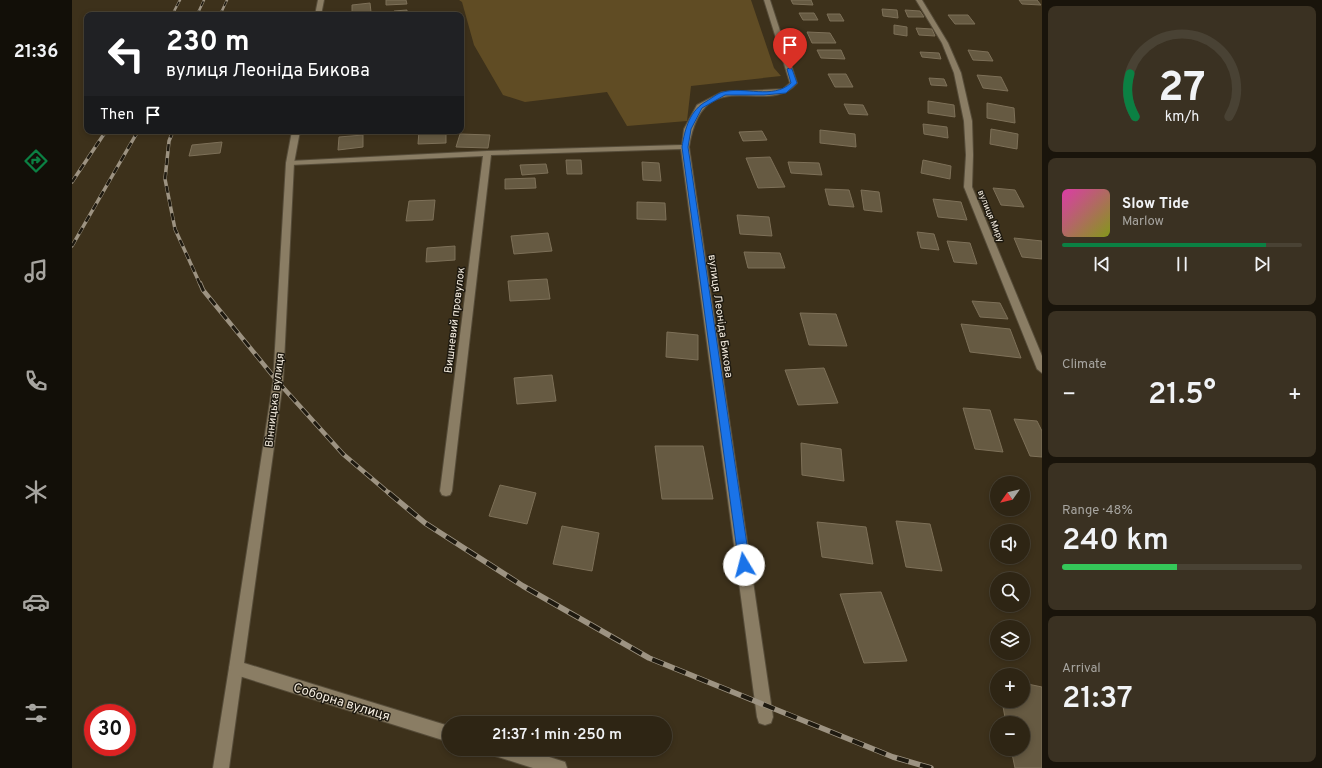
<!DOCTYPE html>
<meta charset="utf-8">
<style>
body{margin:0;font-family:Overpass,sans-serif;background:#3a3122;color:#f1f3f6;height:100vh;display:flex;flex-direction:column;font-size:15px;white-space:nowrap}
*{box-sizing:border-box;margin:0}
p{font-size:13px;color:#a7a5a0}
.icon{flex:none;width:22px;height:22px;fill:none;stroke:currentColor;stroke-width:2;stroke-linecap:round;stroke-linejoin:round}
.map{position:relative;flex:1;overflow:hidden}
.panel{display:flex;flex-direction:column;gap:6px;padding:6px;background:#19140b;width:280px}
.panel>*{flex:none}
.top-card{position:absolute;left:12px;top:12px;width:380px;height:122px;border-radius:8px;box-shadow:0 2px 6px #0003,0 0 0 1px #494234;background:#202124;color:#fff;overflow:hidden}
.needle{width:26px;rotate:236deg}
.fabs{position:absolute;left:918px;top:476px;display:grid;gap:8px}
.fabs a{display:grid;place-items:center;width:40px;height:40px;border-radius:50%;background:#2e2514;box-shadow:0 2px 6px #0003,0 0 0 1px #494234;font-size:20px}
.speed{position:absolute;left:12px;top:704px;display:flex;gap:8px;font-size:20px;font-weight:700;text-align:center}
.speed>*{display:grid;place-content:center;width:52px;height:52px;border-radius:50%;background:#2e2514;box-shadow:0 2px 6px #0003,0 0 0 1px #494234;line-height:1}
.speed .limit{border:6px solid #d22;background:#fff;color:#111}
.pin{position:absolute;display:grid;place-items:center;width:34px;height:34px;color:#fff;margin:-41px -17px;border-radius:50% 50% 50% 0;rotate:-45deg;box-shadow:0 0 4px #0007}
.pin .icon{rotate:45deg}
.me{position:absolute;width:44px;margin:-22px;rotate:352deg;stroke-linejoin:round;filter:drop-shadow(0 0 3px #0008)}
.turn{display:flex;align-items:center;gap:14px;height:84px;padding:0 16px;font-size:18px}
.turn .icon{width:52px;height:52px;stroke-width:2.5}
.turn b{display:block;font-size:28px;line-height:34px}
.then{display:flex;align-items:center;height:38px;padding:0 16px;background:#0003;gap:8px;font-size:15px}
.big{font-size:30px;font-weight:600;line-height:1.1}
.panel .card{flex:1;display:flex;flex-direction:column;justify-content:center;gap:6px;min-width:0;padding:0 14px;border-radius:8px;background:#3a3122}
.panel .dial{align-items:center;gap:0}
.dial svg{height:104px;overflow:visible;fill:none;stroke:#494234;stroke-width:7;stroke-linecap:round;text-anchor:middle}
.dial text{fill:#f1f3f6;stroke:none}
.song{display:flex;align-items:center;gap:12px}
.cover{width:48px;height:48px;border-radius:6px;background:linear-gradient(135deg,hsl(320 70% 55%),hsl(70 70% 35%))}
.played{height:4px;border-radius:2px;background:linear-gradient(90deg,#0b8043 85%,#494234 85%)}
.keys{display:flex;justify-content:space-around;direction:ltr}
.heat{display:flex;justify-content:space-between;align-items:center;font-size:22px;direction:ltr}
.charge{height:6px;border-radius:3px;background:linear-gradient(90deg,#34c759 48%,#494234 0)}
.trip{position:absolute;left:370px;top:716px;width:230px;height:40px;border-radius:20px;background:#2e2514;box-shadow:0 2px 6px #0003,0 0 0 1px #494234;font-weight:600;line-height:40px;text-align:center}
main{display:flex;flex:1;min-height:0}
.tab-bar{display:flex;flex-direction:column;width:72px;justify-content:space-around;align-items:center;background:#120f08;color:#a7a5a0}
.tab-bar .icon{width:28px;height:28px}
.tab-bar .active{color:#0b8043}
.tab-bar b{font-size:18px;color:#f1f3f6}
.map>svg:first-child{display:block}
.green{fill:#604c24}
.building{fill:#665a42;stroke:#7d7058}
.lines{fill:none;stroke-linecap:round;stroke-linejoin:round}
.minor-casing{stroke:#564c39;stroke-width:2}
.tertiary-casing{stroke:#564c39;stroke-width:2}
.minor{fill:#8a7d64;fill-rule:evenodd}
.tertiary{fill:#8a7d64;fill-rule:evenodd}
.rail-far3-casing{stroke:#9d9382;stroke-width:2.5}
.rail-far2-casing{stroke:#9d9382;stroke-width:3.5}
.rail-far1-casing{stroke:#9d9382;stroke-width:4.5}
.rail-casing{stroke:#9d9382;stroke-width:5.5}
.rail-far3{stroke:#1f1a10;stroke-width:1.5;stroke-dasharray:5;stroke-linecap:butt}
.rail-far2{stroke:#1f1a10;stroke-width:2.5;stroke-dasharray:7;stroke-linecap:butt}
.rail-far1{stroke:#1f1a10;stroke-width:3;stroke-dasharray:9;stroke-linecap:butt}
.rail{stroke:#1f1a10;stroke-width:4;stroke-dasharray:12;stroke-linecap:butt}
.route{fill:#1a73e8;stroke:#114b97}
.labels{text-anchor:middle;stroke-width:3;stroke-linejoin:round;paint-order:stroke}
.far-street-label{font-size:9px;fill:#f4ecdf;stroke:#1f1a10}
.street-label{font-size:11px;fill:#f4ecdf;stroke:#1f1a10}
.near-street-label{font-size:13px;fill:#f4ecdf;stroke:#1f1a10}
</style>
<main>
<nav class="tab-bar">
<b>21:36</b>
<svg class="icon active" aria-label="directions" viewBox="0 0 24 24"><path d="M12 3l9 9-9 9-9-9zM9 14v-3h6M13 9l2 2-2 2"/></svg>
<svg class="icon" aria-label="music" viewBox="0 0 24 24"><path d="M9 18V5l10-2v13"/><circle cx="6" cy="18" r="3"/><circle cx="16" cy="16" r="3"/></svg>
<svg class="icon" aria-label="phone" viewBox="0 0 24 24"><path d="M5 4h4l2 5-3 2q2 4 5 5l2-3 5 2v4C11 20 4 13 5 4z"/></svg>
<svg class="icon" aria-label="climate" viewBox="0 0 24 24"><path d="M12 3v18M4 7l16 10M4 17L20 7"/></svg>
<svg class="icon" aria-label="car" viewBox="0 0 24 24"><path d="M5 17H2v-5l4-1 3-4h7l3 4 3 1v5h-3M9 17h6M6 11h13"/><circle cx="7" cy="17" r="2"/><circle cx="17" cy="17" r="2"/></svg>
<svg class="icon" aria-label="filters" viewBox="0 0 24 24"><path d="M4 7h16M4 17h16"/><circle cx="9" cy="7" r="2"/><circle cx="15" cy="17" r="2"/></svg>
</nav>
<div class="map">
<svg width="970" height="768" viewBox="0 0 970 768">
<rect width="100%" height="100%" fill="#3d311b"/>
<path class="green" d="M387 0H679L702 68 709 76 619 86 615 121 555 126 535 92 453 102 431 95 402 45 390 2Z"/>
<path class="building" d="M314 0H334L335 4 314 5Z
M719 0H739L741 5 721 4Z
M947 0H965L969 5 950 4Z
M298 3 299 12 280 13V5Z
M810 9 825 10 826 18 811 16Z
M335 10V15H322V11Z
M833 10 848 11 852 17H836Z
M727 13H742L746 20H731Z
M755 14H768L772 21H758Z
M876 15H896L903 24H883Z
M822 25 835 27V36L822 34Z
M844 28 860 29 863 36 847 35Z
M735 32 758 33 764 43H740Z
M745 50H769L773 59 749 58Z
M896 50 916 52 921 61 901 60Z
M848 52 867 53 869 59 850 57Z
M756 74H774L781 87H763Z
M905 75 929 77 936 91 911 88Z
M857 78 872 79 875 86 859 85Z
M856 101 882 105 883 117 856 113Z
M915 103 942 108 943 123 915 118Z
M772 104 791 105 796 115 777 114Z
M851 124 875 127 876 138 852 134Z
M919 129 946 134 945 149 918 144Z
M748 130 783 134 784 147 748 143Z
M347 131H374V143L346 144Z
M690 131 695 140 671 141 667 132Z
M388 134 418 135 416 148 384 147Z
M291 135V147L266 150 267 137Z
M150 142 148 153 117 156 120 145Z
M698 157 713 187 686 188 674 158Z
M494 160H509L510 174H495Z
M851 160 879 166 878 179 849 173Z
M570 162 587 163 589 181 571 180Z
M716 162 747 163 750 175 719 173Z
M474 164 476 173 450 175 448 165Z
M463 178 464 188 433 189V179Z
M921 188 943 190 952 207 929 205Z
M753 189 777 190 782 207 757 205Z
M789 190 807 192 810 212 792 210Z
M861 199 889 202 895 220 866 217Z
M363 200 361 220 334 221 337 201Z
M565 202 593 203 594 220 565 219Z
M665 215 697 217 700 236 668 234Z
M845 232 862 234 867 250 849 248Z
M476 233 480 251 442 254 439 236Z
M942 238 970 241V259L950 257Z
M875 241 898 243 905 264 882 262Z
M383 246V260L354 262 355 248Z
M672 252 708 253 713 268H676Z
M475 279 478 299 438 301 436 281Z
M900 301 928 303 936 319 908 317Z
M728 313 764 314 775 346 737 345Z
M889 324 938 329 949 358 898 352Z
M595 332 626 335V360L594 357Z
M752 368 766 403 726 405 713 370Z
M480 375 484 401 445 404 442 378Z
M891 408 918 410 931 452 903 449Z
M942 419 965 421 970 431V457L958 456Z
M729 443 769 449 772 481 730 475Z
M583 446H631L641 499H590Z
M428 485 464 493 455 524 417 516Z
M824 521 858 524 870 571 834 567Z
M745 522 794 527 801 564 750 557Z
M490 526 527 533 520 571 481 564Z
M809 592 835 661 792 663 768 594Z
M951 683 970 687V768H943L939 749H951V723H934L930 701H951Z"/>
<g class="lines">
<g class="minor-casing">
<path id="minor" d="M692 0H698L725 83C695 119 631 59 617 147L701 717 699 723 693 725 687 723 685 717 609 149 419 155 380 491 378 495 374 496 370 495 368 491 411 156 218 165 214 163 218 161 415 151 610 145 612 129 625 105 650 92 711 89 718 83Z
M844 0H850L876 43 889 73 900 121 901 155 900 187 970 356V373L965 369 892 187 894 155 892 121 882 73 870 43Z
M164 661 169 663 171 668 157 768H141L157 668 159 663Z"/>
</g>
<g class="tertiary-casing">
<path id="tertiary" d="M246 0H252L249 15H243Z
M220 131H228L222 163 211 382 172 663 377 726V742L164 675 159 673 157 668 201 382 214 163Z
M418 749H452L493 762 495 768H461L420 755Z"/>
</g>
<use href="#minor" class="minor"/>
<use href="#tertiary" class="tertiary"/>
<g class="rail-far3-casing">
<path id="rail-far3" d="M100 15 108 0
M125 15 132 0
M148 15 155 0"/>
</g>
<g class="rail-far2-casing">
<path id="rail-far2" d="M101 131 97 141 93 179 103 229 128 284
M0 182 34 131
M0 246 66 131"/>
</g>
<g class="rail-far1-casing">
<path id="rail-far1" d="M128 283 131 290 206 382 271 454 318 494"/>
</g>
<g class="rail-casing">
<path id="rail" d="M317 493 353 523 451 586 577 658 821 757 859 768"/>
</g>
<use href="#rail-far3" class="rail-far3"/>
<use href="#rail-far2" class="rail-far2"/>
<use href="#rail-far1" class="rail-far1"/>
<use href="#rail" class="rail"/>
</g>
<path class="route" d="M718 68 720 69 725 83 714 93 692 95H653L630 108 619 129 616 147 678 565 676 569 672 570 668 569 667 565 610 147C613 128 618 110 635 101 640 98 646 93 651 92 673 86 700 100 719 83L715 69Z"/>
<g class="labels">
<g class="far-street-label">
<text transform="translate(919 216) rotate(68)" y="3">вулиця Миру</text>
</g>
<g class="street-label">
<text transform="translate(649 316) rotate(82)" y="4">вулиця Леоніда Бикова</text>
<text transform="translate(382 320) rotate(-83)" y="4">Вишневий провулок</text>
<text transform="translate(202 400) rotate(-83)" y="4">Вінницька вулиця</text>
</g>
<g class="near-street-label">
<text transform="translate(270 701) rotate(17)" y="5">Соборна вулиця</text>
</g>
</g>
</svg>
<div class="fabs">
<a><svg class="needle" viewBox="-14 -14 28 28"><path d="M0-13l5 13h-10z" fill="#e53935"/><path d="M0 13l5-13h-10z" fill="#a7a5a0"/></svg></a>
<a><svg class="icon" aria-label="sound" viewBox="0 0 24 24"><path d="M4 9h4l5-4v14l-5-4H4zM17 9q2 3 0 6"/></svg></a>
<a><svg class="icon" aria-label="search" viewBox="0 0 24 24"><circle cx="10" cy="10" r="6"/><path d="M15 15l6 6"/></svg></a>
<a><svg class="icon" aria-label="layers" viewBox="0 0 24 24"><path d="M12 4l9 5-9 5-9-5zM3 14l9 5 9-5"/></svg></a>
<a>+</a>
<a>−</a>
</div>
<div class="speed"><div class="limit">30</div></div>
<div class="pin" style="left:718px;top:69px;background:#d93025"><svg class="icon" aria-label="arrive" viewBox="0 0 24 24"><path d="M6 21V4h12l-3 4 3 4H6"/></svg></div>
<svg class="me" style="left:672px;top:565px" viewBox="-20 -20 40 40"><circle r="19" fill="#fff"/><path d="M0-13L10 11 0 6-10 11z" fill="#1a73e8"/></svg>
<div class="trip">21:37 · 1 min · 250 m</div>
<div class="top-card">
<div class="turn"><svg class="icon" aria-label="left" viewBox="0 0 24 24"><path d="M17 20v-9H6M10 6l-5 5 5 5"/></svg><div><b>230 m</b>вулиця Леоніда Бикова</div></div>
<div class="then">Then<svg class="icon" aria-label="arrive" viewBox="0 0 24 24"><path d="M6 21V4h12l-3 4 3 4H6"/></svg></div>
</div>
</div>
<section class="panel">
<div class="card dial"><svg viewBox="0 0 100 80">
<path d="M14 69A42 42 0 1 1 86 69"/>
<path d="M14 69A42 42 0 0 1 10 36" stroke="#0b8043"/>
<text x="50" y="56" font-size="32" font-weight="700">27</text>
<text x="50" y="72" font-size="11">km/h</text>
</svg></div>
<div class="card">
<div class="song"><i class="cover"></i><div><b>Slow Tide</b><p>Marlow</p></div></div>
<div class="played"></div>
<div class="keys"><svg class="icon" aria-label="previous" viewBox="0 0 24 24"><path d="M18 5L8 12l10 7zM5 5v14"/></svg><svg class="icon" aria-label="pause" viewBox="0 0 24 24"><path d="M8 5v14M16 5v14"/></svg><svg class="icon" aria-label="next" viewBox="0 0 24 24"><path d="M6 5l10 7-10 7zM19 5v14"/></svg></div>
</div>
<div class="card"><p>Climate</p>
<div class="heat"><a>−</a><b class="big">21.5°</b><a>+</a></div>
</div>
<div class="card"><p>Range · 48%</p><b class="big">240 km</b><div class="charge"></div></div>
<div class="card"><p>Arrival</p><b class="big">21:37</b></div>
</section>
</main>
